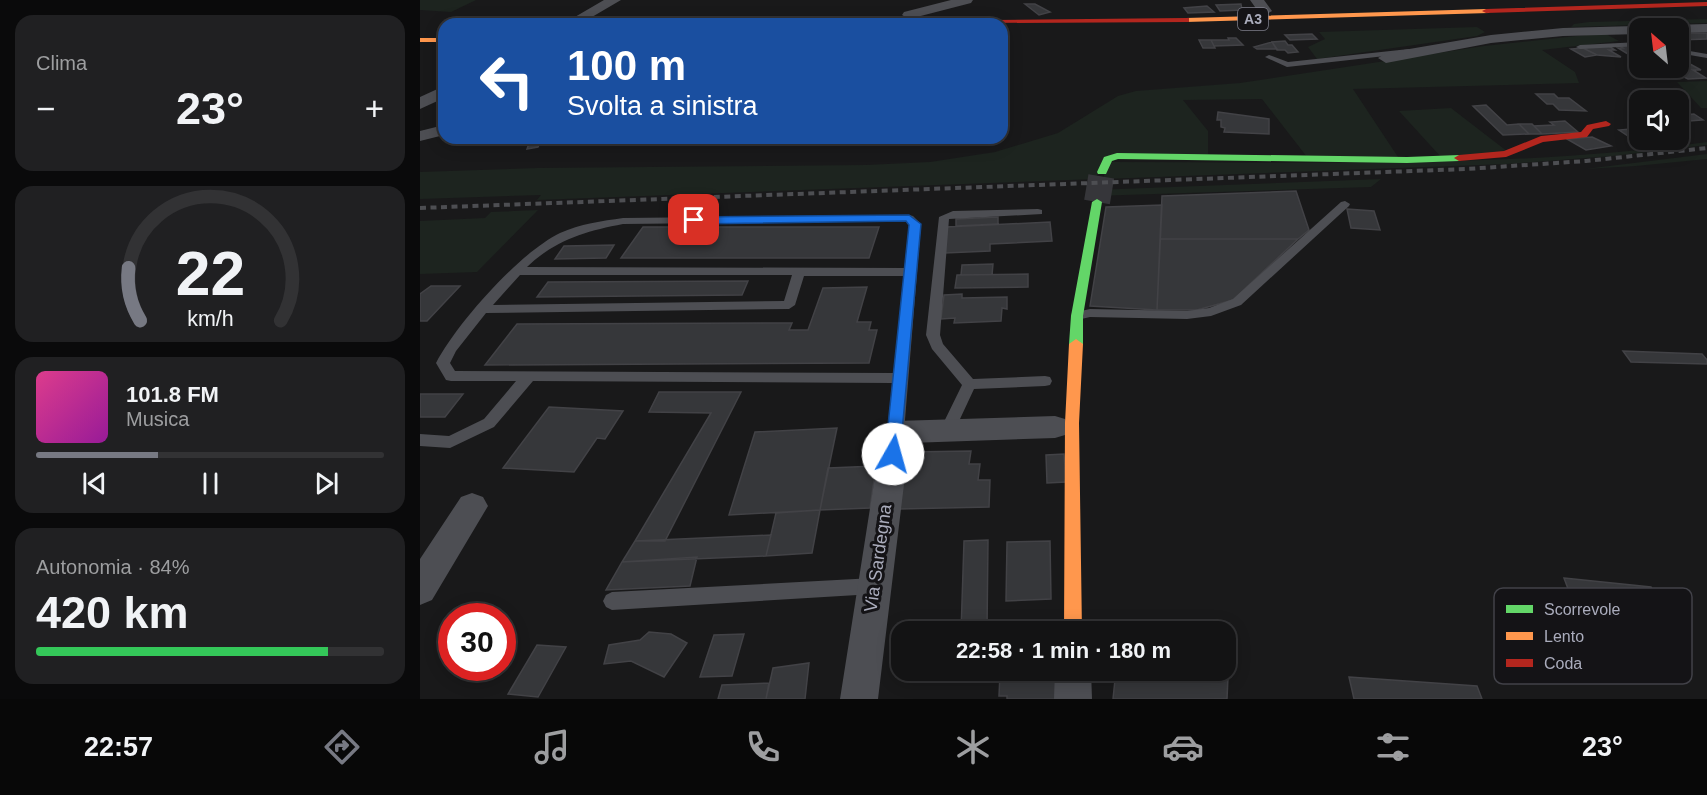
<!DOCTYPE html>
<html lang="it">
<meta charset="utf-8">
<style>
body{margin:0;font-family:Arial,sans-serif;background:#202022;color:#f1f3f6;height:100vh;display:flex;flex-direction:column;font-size:22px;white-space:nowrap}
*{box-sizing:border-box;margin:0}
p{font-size:20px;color:#9d9ea0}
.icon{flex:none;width:33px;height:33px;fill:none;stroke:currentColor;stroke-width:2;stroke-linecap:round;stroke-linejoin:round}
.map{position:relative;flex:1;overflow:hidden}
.sheet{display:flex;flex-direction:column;gap:15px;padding:15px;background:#0a0a0b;width:420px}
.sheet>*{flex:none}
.top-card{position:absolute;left:18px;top:18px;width:570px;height:126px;border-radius:18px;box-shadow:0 3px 15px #0003,0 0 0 2px #323234;background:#1a4fa0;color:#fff;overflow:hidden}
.needle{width:39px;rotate:332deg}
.tools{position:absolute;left:1209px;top:18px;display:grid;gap:12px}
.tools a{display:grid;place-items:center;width:60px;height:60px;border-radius:12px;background:#131314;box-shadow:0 3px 15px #0003,0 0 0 2px #323234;font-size:30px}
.speed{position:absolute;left:18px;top:603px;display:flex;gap:12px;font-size:30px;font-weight:700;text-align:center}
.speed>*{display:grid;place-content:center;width:78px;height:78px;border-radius:50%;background:#131314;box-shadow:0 3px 15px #0003,0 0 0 2px #323234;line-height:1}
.speed .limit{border:9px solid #d22;background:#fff;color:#111}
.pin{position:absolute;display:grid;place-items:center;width:51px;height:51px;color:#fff;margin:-26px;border-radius:12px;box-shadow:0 3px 9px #0006}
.me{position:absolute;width:66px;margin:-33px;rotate:7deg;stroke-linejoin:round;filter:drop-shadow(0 0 4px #0008)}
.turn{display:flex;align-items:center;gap:21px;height:126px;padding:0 30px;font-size:27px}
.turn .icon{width:78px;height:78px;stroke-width:2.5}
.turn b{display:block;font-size:42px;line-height:51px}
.big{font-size:45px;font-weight:700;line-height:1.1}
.sheet .card{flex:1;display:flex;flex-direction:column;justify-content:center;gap:9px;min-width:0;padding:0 21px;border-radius:18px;background:#202022}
.sheet .dial{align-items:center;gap:0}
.dial svg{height:156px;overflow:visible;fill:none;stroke:#323234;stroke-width:7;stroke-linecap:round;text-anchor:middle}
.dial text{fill:#f1f3f6;stroke:none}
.song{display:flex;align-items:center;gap:18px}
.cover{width:72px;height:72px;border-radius:9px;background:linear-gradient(135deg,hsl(330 70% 55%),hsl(300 70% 35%))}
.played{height:6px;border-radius:3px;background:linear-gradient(90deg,#777983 35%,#323234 35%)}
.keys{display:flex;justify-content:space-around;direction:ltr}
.heat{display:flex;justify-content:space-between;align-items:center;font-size:33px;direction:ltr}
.charge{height:9px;border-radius:4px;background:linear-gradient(90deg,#34c759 84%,#323234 0)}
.trip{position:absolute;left:471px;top:621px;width:345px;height:60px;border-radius:18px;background:#131314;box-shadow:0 3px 15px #0003,0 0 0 2px #323234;font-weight:700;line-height:60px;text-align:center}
.tabs{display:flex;height:96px;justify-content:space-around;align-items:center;background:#080808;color:#9d9ea0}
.tabs .icon{width:42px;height:42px}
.tabs .current{color:#777983}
.tabs b{font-size:27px;color:#f1f3f6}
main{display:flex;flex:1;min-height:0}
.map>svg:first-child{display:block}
.green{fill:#1d241f}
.building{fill:#36373a;stroke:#424246;stroke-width:1.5}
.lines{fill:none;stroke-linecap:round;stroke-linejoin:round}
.secondary-tunnel{stroke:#36363a;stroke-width:26;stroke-dasharray:26 13;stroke-linecap:butt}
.lane{fill:#4d4e53;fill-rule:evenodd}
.street{fill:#4d4e53;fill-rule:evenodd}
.fast{fill:#63d668;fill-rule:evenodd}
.slow{fill:#ff974d;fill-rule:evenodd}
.jam{fill:#b3261e;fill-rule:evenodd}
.rail{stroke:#4d4e52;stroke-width:4;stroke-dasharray:6 4.5;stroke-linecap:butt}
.route{fill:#1a73e8;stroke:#114b97;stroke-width:1.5}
.labels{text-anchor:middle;stroke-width:6;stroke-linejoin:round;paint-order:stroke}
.shield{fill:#141316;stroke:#7d7e8a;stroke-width:1.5}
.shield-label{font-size:14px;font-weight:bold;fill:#aaacbc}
.near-street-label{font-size:18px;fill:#aaacbc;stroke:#141316}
.key{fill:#141316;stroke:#414148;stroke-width:1.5}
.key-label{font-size:16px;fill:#aaacbc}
</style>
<main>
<section class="sheet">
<div class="card"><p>Clima</p>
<div class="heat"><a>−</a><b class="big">23°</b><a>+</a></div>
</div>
<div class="card dial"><svg viewBox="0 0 100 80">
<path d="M14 69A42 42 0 1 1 86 69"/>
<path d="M14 69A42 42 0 0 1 8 42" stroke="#777983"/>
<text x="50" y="56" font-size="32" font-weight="700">22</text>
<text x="50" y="72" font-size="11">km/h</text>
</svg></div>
<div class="card">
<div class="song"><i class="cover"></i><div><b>101.8 FM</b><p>Musica</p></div></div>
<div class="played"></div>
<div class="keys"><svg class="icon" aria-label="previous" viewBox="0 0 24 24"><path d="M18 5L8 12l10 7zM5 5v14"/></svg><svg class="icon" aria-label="pause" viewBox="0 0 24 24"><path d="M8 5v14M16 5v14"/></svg><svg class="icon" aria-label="next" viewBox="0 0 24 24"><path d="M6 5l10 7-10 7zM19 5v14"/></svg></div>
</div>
<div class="card"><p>Autonomia · 84%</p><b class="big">420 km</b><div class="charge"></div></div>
</section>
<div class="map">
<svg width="1287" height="699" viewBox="0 0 1287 699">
<rect width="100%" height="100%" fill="#19191a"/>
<path class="green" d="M0 0H56L31 12 0 10Z
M1287 19V23L1151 27 1154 24 1169 22Z
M1057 27 1065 32 1057 36 897 59 888 47 905 39 899 32Z
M1184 33 1199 41 1122 50 1155 72 1159 83 933 89 978 157H887L842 99 763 100 788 131V154L682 161 676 179 117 200 121 195 0 199V172L118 168 446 165 510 162 575 152 638 133 698 96 716 91 820 83 1064 46Z
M1287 81V108H1281L1257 82Z
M1031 108 1088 152 1021 157 979 111Z
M1287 142V145L1192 156 1086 164 683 179 688 162C887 162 1089 169 1287 142Z
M1287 154V159L1216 166 1165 169Z
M961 179 951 187 673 196V190Z
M118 210 57 272 0 274V221L65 218 71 212Z"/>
<path class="building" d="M605 4H615L630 12 619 15Z
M821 4 822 10 800 11 796 5Z
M787 6 794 12 768 13 764 8Z
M1258 33H1287V39L1258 40Z
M892 34 897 39 870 40 865 35Z
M808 38H816L823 45 794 46 791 40H809Z
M779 40H791L795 48H783Z
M865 41 868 45H872L878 52 868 53 865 50H857L852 42Z
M852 42 857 49H837L834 47Z
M1187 45 1195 50H1189L1201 57 1177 55 1163 48Z
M1214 45 1220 48V55L1211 56 1198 48H1203L1200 46Z
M1163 48 1177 55 1165 57 1151 49Z
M1270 64 1281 70H1273L1286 78 1268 79 1245 68H1258V65Z
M1116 94H1134L1138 98H1149L1166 111 1139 110 1133 104H1127Z
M1066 105 1087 125 1099 124 1109 134 1083 135 1053 106Z
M798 112 849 119V134L804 132 805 128 801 127V120H797Z
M1274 114 1283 120 1269 121 1260 115Z
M1145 121 1158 132 1122 134 1114 126 1134 125 1130 122Z
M1099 124H1112L1122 134H1109Z
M1211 129 1220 133V139L1214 140 1199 130Z
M1172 137 1191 146 1166 150 1147 139Z
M111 138H122L118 147 107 149Z
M876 191 889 230 878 239H740L742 196Z
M742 205 737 310 670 306 686 207Z
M927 209 954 211 960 230 931 228Z
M578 217V224L536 226V219Z
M630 222 632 241 570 244V251L525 253 526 227Z
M223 227H459L449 258H201Z
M740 239H878L813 300 777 310H737Z
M194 245 186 258 135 259 144 246Z
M573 264 572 275H541L542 265Z
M608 274V287L535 288 537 275Z
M328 281 322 295 117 297 128 282Z
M11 286H40L7 321H0V294Z
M447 287 437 322H451L449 330H457L449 363 65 365 97 324 372 323 369 330H388L403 288Z
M542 294V298L587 297V309L582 308 581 321 534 323 535 318 521 319 524 295Z
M1203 351 1282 354 1287 360V364L1211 362Z
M239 392H321L245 541H215L291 413 229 412Z
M0 394H43L25 417H0Z
M129 407 203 411 185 439 177 438 154 472 83 468Z
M417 428 400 510 309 515 335 432Z
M551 451 549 464H560L558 480H570L569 507 479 509 488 452Z
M644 454 646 482 627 483 626 455Z
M456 466 450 508 400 510 408 468Z
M400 510 392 553 346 556 356 513Z
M351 535 346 556 202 562 215 541Z
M568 540 567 632H541L544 541Z
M630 541 631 599 586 601 587 542Z
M277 557 270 586 186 590 202 562Z
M1144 578 1231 587 1245 614 1223 611 1240 645 1138 634 1125 599 1153 602Z
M229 632 251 634 267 643 244 677 211 661 184 664 189 645 220 640Z
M324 634 312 676 280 677 294 635Z
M117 645 146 647 118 697 88 694Z
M389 663 385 699H346L353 668Z
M589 670H647V699H587V696H579L580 674H589Z
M696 670H791V673L808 677 807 699H693Z
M929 677 1057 686 1062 699H934Z
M349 683 346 699H298L302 685Z"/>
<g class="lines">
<path class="secondary-tunnel" d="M677 202 682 172"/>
<path class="lane" d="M1220 42V46L1160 49 1156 47 1160 45Z
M989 49H992V53L867 67 845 57 849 55 868 62Z
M1258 49 1287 54V58L1258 53Z
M925 201 930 204 929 206 821 305 791 316 767 319 670 317 657 320 651 316 652 313 670 309 767 311 789 308 813 299 921 202Z
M618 209 622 210V214L529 219 520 335 523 344 553 379 625 376 630 377 632 381 630 385 625 386 554 389 533 434 528 436 523 434 520 430 542 385 512 349 506 335 519 217 533 211Z
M489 215 493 216 501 224 484 432 481 436 476 438 471 436 468 432 473 383 113 381 74 427 30 448 0 446V434L29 436 64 419 96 381H31L26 380 16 363C37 323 99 253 140 233 160 224 182 221 203 218ZM486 221 489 225 485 268 107 267C135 240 166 231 203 224ZM100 275H372L364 301 73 305ZM384 276H484L474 373 35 371 30 363 36 351 66 313 369 309 375 305Z
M454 578 460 580 463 586 460 592 454 594 192 610 186 607 183 601 186 595 192 592Z"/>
<path class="street" d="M184 0H201L160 24H150L148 21Z
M531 0H553L551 3 489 19 482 15 484 12Z
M830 0H844L852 11 845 15 840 14Z
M1287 24V32L1258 33V28H1220V34L1143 36 1071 43 966 63 958 58 966 53 1071 35 1143 28Z
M24 86V98L0 109V97Z
M24 125V135L0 141V131Z
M635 416 645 419 649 427 645 435 635 438 489 443 458 699H420L462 432 466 424 476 421Z
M52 493 63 497 68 506 12 600 0 605V559L41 497Z
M635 670H671L672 699H634Z"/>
<path class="fast" d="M697 153 987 157 1039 155 1044 158 1039 161 987 163 698 159 692 161 686 174H678L677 172 684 157Z
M677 199 682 202 663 316V344L656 349 649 344 651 316 672 202Z"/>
<path class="slow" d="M1066 9 1070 11 1069 13 766 22 762 20 766 18Z
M0 38H24V42H0Z
M656 339 663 344 659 423 662 632H644L645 423 649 344Z"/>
<path class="jam" d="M1287 2V6L1066 13 1062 11 1066 9Z
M766 18H769V22L375 24 379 22Z
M1186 121 1191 124 1189 126 1173 129 1167 137 1123 142 1086 157 1039 161 1034 158 1039 155 1084 151 1121 136 1161 132 1167 125Z"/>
<path class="rail" d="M0 208 1046 169 1166 161 1287 148"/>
</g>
<path class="route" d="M489 215 501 224 480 454 478 458 473 460 467 458 465 454 489 225 486 221 274 224 269 220 274 217Z"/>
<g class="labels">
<rect class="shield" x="818" y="8" width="30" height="22" rx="4.5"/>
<g class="shield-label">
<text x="833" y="24">A3</text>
</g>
<g class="near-street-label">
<text transform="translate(458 558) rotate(-82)" y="6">Via Sardegna</text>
</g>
</g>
<rect x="1074" y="588" width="198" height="96" rx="9" class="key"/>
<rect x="1086" y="605" width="27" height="8" fill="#63d668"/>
<rect x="1086" y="632" width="27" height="8" fill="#ff974d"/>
<rect x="1086" y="659" width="27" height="8" fill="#b3261e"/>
<g class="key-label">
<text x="1124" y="615">Scorrevole</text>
<text x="1124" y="642">Lento</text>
<text x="1124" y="669">Coda</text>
</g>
</svg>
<div class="tools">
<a><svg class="needle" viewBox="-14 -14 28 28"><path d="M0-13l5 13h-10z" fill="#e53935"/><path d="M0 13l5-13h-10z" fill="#9d9ea0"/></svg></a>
<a><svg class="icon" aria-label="sound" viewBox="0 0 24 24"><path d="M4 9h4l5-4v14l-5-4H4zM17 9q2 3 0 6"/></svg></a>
</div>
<div class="speed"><div class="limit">30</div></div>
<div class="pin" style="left:274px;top:220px;background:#d93025"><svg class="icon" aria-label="arrive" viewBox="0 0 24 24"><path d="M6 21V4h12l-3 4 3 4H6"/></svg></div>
<svg class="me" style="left:473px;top:454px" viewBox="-20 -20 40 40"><circle r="19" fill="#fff"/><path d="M0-13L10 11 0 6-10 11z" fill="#1a73e8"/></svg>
<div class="trip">22:58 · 1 min · 180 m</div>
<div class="top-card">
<div class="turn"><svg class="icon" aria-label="left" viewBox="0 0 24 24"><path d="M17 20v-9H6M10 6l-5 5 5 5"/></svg><div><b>100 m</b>Svolta a sinistra</div></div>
</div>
</div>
</main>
<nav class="tabs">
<b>22:57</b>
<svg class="icon current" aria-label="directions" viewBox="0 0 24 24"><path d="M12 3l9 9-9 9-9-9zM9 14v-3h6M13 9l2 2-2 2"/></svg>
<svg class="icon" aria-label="music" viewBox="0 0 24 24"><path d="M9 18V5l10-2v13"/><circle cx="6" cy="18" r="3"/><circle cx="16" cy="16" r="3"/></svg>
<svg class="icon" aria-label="phone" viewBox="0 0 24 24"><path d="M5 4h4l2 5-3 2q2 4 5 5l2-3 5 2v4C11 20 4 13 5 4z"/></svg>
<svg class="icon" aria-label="climate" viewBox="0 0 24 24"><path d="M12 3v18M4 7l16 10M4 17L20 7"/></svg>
<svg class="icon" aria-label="car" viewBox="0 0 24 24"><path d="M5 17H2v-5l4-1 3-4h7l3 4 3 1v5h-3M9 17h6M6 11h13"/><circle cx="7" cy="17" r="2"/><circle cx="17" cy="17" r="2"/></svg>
<svg class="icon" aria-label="filters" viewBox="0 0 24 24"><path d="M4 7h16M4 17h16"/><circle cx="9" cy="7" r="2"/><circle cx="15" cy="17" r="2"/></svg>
<b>23°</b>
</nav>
